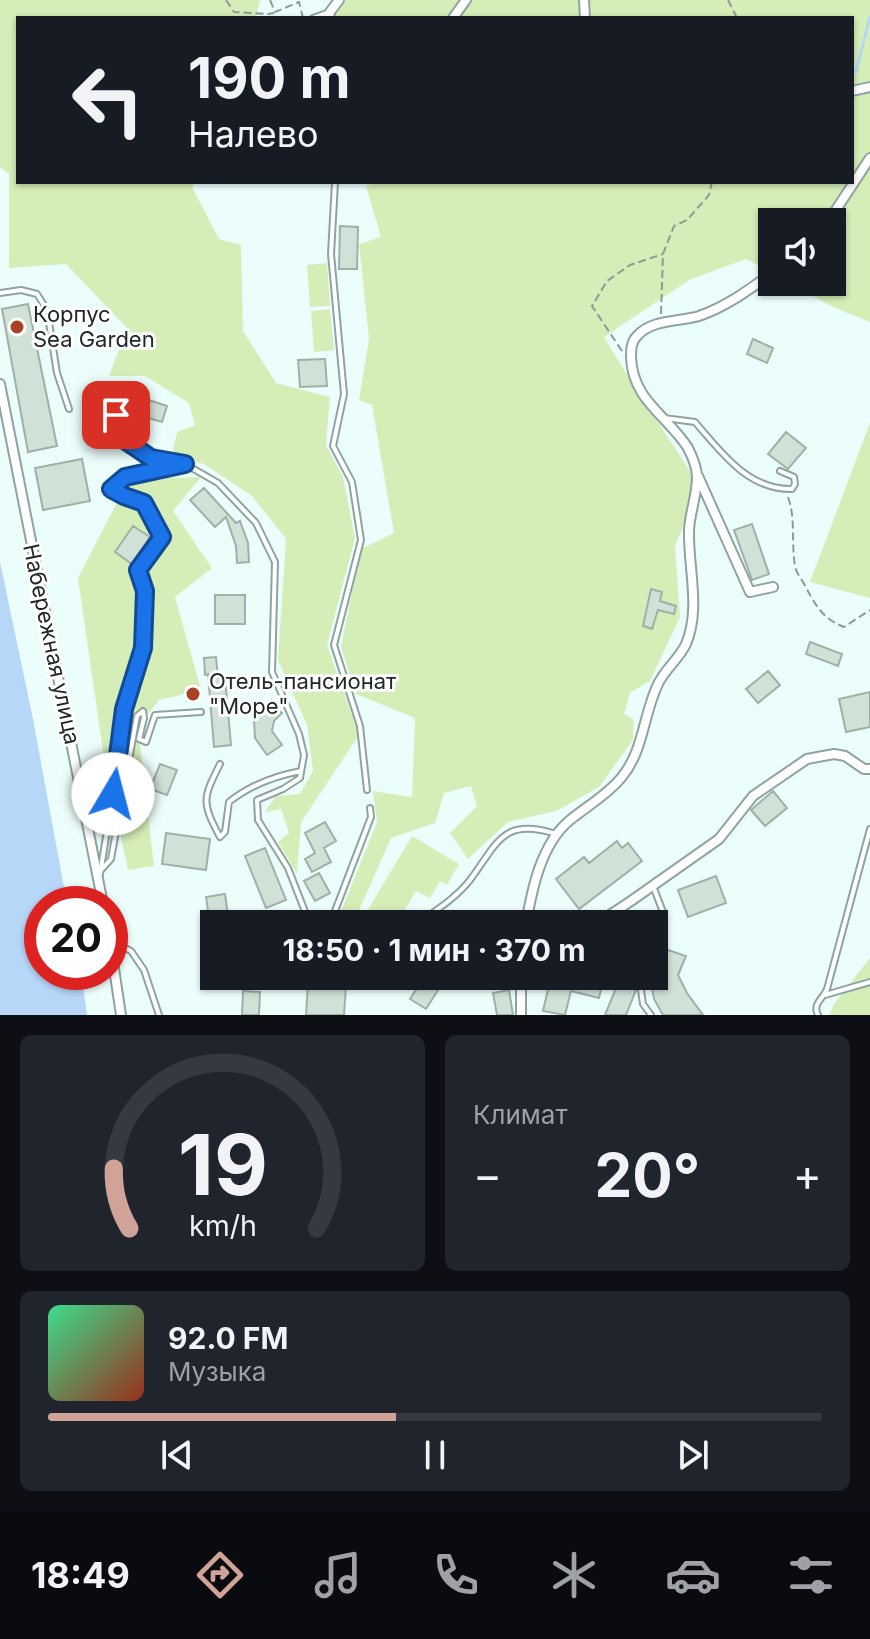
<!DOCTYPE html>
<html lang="ru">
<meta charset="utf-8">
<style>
body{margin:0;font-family:Inter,sans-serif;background:#20242c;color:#f1f3f6;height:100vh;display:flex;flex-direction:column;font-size:30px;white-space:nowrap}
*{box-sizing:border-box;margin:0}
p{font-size:26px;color:#9ea1a6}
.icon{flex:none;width:44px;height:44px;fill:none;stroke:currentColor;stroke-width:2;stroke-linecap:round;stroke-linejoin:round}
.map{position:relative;height:1015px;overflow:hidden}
.drawer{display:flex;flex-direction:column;gap:20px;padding:20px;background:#0d0f14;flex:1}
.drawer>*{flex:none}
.hud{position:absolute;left:16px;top:16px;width:838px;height:168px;border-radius:0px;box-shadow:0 2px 6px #0004;background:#171b24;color:#f1f3f6;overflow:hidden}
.tools{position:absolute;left:758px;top:208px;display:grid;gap:16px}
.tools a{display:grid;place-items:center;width:88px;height:88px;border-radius:0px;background:#171b24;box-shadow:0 2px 6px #0004;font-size:40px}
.speed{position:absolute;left:24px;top:886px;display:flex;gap:16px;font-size:40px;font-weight:700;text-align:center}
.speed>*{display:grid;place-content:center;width:104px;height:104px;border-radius:50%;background:#171b24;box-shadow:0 2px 6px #0004;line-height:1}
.speed .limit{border:12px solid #d22;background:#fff;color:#111}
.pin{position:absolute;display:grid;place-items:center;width:68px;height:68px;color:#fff;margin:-34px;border-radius:16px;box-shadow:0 4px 12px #0006}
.me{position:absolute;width:88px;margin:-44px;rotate:8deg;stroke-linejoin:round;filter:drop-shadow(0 0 6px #0008)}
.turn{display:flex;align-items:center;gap:28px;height:168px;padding:0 40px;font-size:36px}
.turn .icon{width:104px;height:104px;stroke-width:2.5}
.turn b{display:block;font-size:56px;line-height:68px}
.big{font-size:60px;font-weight:700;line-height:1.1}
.drawer .widget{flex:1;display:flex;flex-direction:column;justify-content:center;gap:12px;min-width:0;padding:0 28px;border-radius:12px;background:#20242c}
.drawer .dial{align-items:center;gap:0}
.dial svg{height:208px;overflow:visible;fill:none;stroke:#363941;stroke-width:7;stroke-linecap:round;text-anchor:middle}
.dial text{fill:#f1f3f6;stroke:none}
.song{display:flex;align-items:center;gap:24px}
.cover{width:96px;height:96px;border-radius:12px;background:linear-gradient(135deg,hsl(150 70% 55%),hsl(10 70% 35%))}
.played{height:8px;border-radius:4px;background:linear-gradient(90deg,#d1a398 45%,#363941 45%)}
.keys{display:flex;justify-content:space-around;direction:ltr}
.heat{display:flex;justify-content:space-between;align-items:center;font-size:44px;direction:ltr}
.drawer .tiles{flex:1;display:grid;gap:20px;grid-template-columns:1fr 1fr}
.widget:last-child{grid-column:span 2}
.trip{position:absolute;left:200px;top:910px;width:468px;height:80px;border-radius:0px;background:#171b24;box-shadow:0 2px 6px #0004;font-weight:700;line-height:80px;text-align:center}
.tabs{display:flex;height:128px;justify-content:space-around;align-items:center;background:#090b0e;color:#9ea1a6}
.tabs .icon{width:56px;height:56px}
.tabs .selected{color:#d1a398}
.tabs b{font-size:36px;color:#f1f3f6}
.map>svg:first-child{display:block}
.green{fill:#d5eeb8}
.water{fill:#b7d7f9}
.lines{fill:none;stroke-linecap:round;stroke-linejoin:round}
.stream{stroke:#b7d7f9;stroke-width:3}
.building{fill:#d0e2d7;stroke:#9fb0a5;stroke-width:2}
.lane-casing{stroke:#8ea4a2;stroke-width:8}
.street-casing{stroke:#8ea4a2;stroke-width:12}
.path{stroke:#8d9a99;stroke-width:2;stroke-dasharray:8 4;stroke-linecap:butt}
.lane{stroke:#fff;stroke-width:4}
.street{stroke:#fff;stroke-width:8}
.route-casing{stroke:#114b97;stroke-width:20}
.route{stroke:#1a73e8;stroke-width:14}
.poi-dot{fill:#a94124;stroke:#fff;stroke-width:3}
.labels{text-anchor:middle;stroke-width:6;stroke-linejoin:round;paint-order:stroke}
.poi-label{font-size:22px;fill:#212928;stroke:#fff;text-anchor:start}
.street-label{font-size:22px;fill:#212928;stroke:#fff}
</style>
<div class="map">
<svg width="870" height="1015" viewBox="0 0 870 1015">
<rect width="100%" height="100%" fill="#ecfefc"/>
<path class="green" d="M0 0H260L256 18H18V182H195L192 187 219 239 241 245 243 331 276 383 330 397 326 445 343 477 355 538 327 645 359 735 301 822 297 874 278 842 289 833 281 809 265 812 276 796 300 794 313 771 307 725 278 660 286 539 252 496 204 464 172 456 177 432 195 425 189 403 145 376H109L127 328 66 264 9 268V174L0 167Z
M346 0H870V322L833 307 788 282H832V222H772V273L746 259 691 279 604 337 634 386 700 486 675 546 680 617 650 681 630 693 624 714 634 720 633 740 599 787 556 811 508 822 468 859 450 833 477 806 471 786 444 793 435 823 391 838 353 924H336L377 822 373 791 412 797 415 718 356 694 341 647 361 549 394 533 372 405 359 400 369 339 359 244 381 237 366 186 377 182H852V18H324Z
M327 263 330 306 310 307 307 265Z
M330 309 334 350 314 352 311 311Z
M870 423V598L810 582Z
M201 477 173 511 212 568 175 597 201 690 159 700 138 727 154 866 128 870 103 751 78 578 129 479Z
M412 836 459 864 447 885 440 881 430 898 416 891 397 924H386L366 913Z
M870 958V1015H829L834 1004Z"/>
<path class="water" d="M0 562 33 719 67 904H42V972H81L87 1015H0Z"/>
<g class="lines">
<path class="stream" d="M856 72 870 17"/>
</g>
<path class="building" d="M340 226 358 227 357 269H339Z
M28 304 57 446 28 452 2 309Z
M753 339 773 348 767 363 747 354Z
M325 359 327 386 300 387 298 360Z
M133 395 167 406 162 422 128 412Z
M786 432 806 448 788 469 768 454Z
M82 459 90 501 43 510 35 468Z
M204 488 236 523 240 521 248 543 249 562 237 563 236 546 226 517 215 527 190 500Z
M752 524 769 574 752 580 734 530Z
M133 526 150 537 132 564 115 552Z
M651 589 662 592 660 601 676 606 674 614 658 610 652 629 643 626Z
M215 595H245V624H215Z
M810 642 842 654 838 666 806 654Z
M216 657 218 678 225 677 231 745 214 747 208 674 205 675 204 658Z
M768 671 780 685 758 703 746 689Z
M870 692V727L846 732 839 699Z
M271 703 282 713 274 721 272 731 282 745 267 755 255 738 254 720Z
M160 764 177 770 167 795 150 789Z
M773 791 787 808 765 826 751 810Z
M325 822 336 841 324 848 331 862 312 872 305 859 315 853 305 833Z
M166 833 210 839 206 870 162 864Z
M617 841 622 848 628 843 642 861 579 909 556 879 584 857 589 863Z
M265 848 286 900 266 908 245 856Z
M319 873 330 893 315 901 304 881Z
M716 876 726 903 688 917 678 890Z
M225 894 229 922 210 925 206 897Z
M659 947 686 956 678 975 687 993 703 1015H663L654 999 650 976H654V956Z
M425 976H447L426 1009 410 999Z
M551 976H584L603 980 599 998 571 991 565 1015 543 1011Z
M618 983 636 990 626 1015H605Z
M308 984 346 986 344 1015H306Z
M509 990 513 1015H497L493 993Z
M243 991 260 992 259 1015H242Z"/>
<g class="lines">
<g class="lane-casing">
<path id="lane" d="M313 18 330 12
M335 182 331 254 344 394 333 446 352 482 361 540 334 645 360 726 367 790
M0 293 21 290 37 294 47 310 57 373 69 409
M112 393 120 437 151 458 185 464 218 483 256 523 275 562 272 672 299 734 304 755 300 778 283 789 257 800 258 820 288 868 306 914 315 924
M664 418 695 422C721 452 748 490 792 489L795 484 794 477 780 471
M220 764C203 798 201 802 220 837L225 832 229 802C250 785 275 776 301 771
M102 869 111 859 137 716 143 711 144 718 139 739 146 742 155 715 201 712
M100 874 117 768 124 709 143 648 145 591 138 570 162 537 144 503 124 496 111 489 125 477 178 466
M653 886 663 912 664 933 654 945
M330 924 371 817 370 808
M417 924C435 911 456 898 470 880 498 843 502 817 556 834
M110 940 131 951 144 970 159 1015
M639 976 643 1004 651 1015
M825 995 870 982
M818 1015C812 1004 823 999 827 989L870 829"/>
</g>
<g class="street-casing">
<path id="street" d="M584 0 585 18
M329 18 330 12 339 0
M453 18 466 0
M852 91 870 87
M828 222 870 158
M0 384 103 904
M698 476 750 592 773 587
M526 924C532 889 541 844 570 820 587 806 606 796 621 778 644 751 643 715 658 684 665 669 679 659 686 644 701 609 688 567 689 530 690 512 697 495 697 477 697 468 692 456 688 448 668 416 633 401 631 358 631 350 631 342 637 336 652 319 679 322 699 316 726 307 750 289 772 273
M596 924 631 901 719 839 753 796 807 759 834 754 845 756 864 769H870
M110 942 121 1015
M521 976V1015"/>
</g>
<path class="path" d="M226 0 234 12 268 14 274 13
M270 0 275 12 299 2 303 18
M728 0 737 18
M661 314 663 254 674 226 687 220 709 195 712 182
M622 351 592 306 607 281 630 265 663 254
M788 497C796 519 791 542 795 566 796 572 800 577 803 582 815 604 821 618 844 627L870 610"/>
<use href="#lane" class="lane"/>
<use href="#street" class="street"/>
</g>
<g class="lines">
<g class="route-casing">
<path id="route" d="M113 794 124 709 143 648 145 591 138 570 162 537 144 503 124 496 111 489 125 477 185 464 151 458 120 437 116 415"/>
</g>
<use href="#route" class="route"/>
</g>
<g class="poi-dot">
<circle cx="17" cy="327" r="8"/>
<circle cx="193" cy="694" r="8"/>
</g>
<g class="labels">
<g class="poi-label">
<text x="33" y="322">Корпус<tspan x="33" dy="25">Sea Garden</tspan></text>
<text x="209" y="689">Отель-пансионат<tspan x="209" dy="25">"Море"</tspan></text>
</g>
<g class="street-label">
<text transform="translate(52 644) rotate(78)" y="8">Набережная улица</text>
</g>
</g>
</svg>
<div class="tools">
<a><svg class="icon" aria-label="sound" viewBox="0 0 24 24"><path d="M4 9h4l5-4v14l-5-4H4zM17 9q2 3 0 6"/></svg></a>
</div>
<div class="speed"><div class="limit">20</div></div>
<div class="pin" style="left:116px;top:415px;background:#d93025"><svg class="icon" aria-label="arrive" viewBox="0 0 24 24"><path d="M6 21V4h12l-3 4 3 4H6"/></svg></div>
<svg class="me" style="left:113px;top:794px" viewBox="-20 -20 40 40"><circle r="19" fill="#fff"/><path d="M0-13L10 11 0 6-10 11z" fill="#1a73e8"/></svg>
<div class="trip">18:50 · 1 мин · 370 m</div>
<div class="hud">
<div class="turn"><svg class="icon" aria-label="left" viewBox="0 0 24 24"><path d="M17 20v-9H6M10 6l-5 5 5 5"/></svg><div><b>190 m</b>Налево</div></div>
</div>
</div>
<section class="drawer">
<div class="tiles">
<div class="widget dial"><svg viewBox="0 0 100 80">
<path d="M14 69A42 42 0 1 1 86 69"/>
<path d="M14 69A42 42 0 0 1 8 46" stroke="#d1a398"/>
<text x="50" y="56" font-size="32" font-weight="700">19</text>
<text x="50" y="72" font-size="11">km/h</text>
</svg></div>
<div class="widget"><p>Климат</p>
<div class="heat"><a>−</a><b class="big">20°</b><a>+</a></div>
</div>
<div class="widget">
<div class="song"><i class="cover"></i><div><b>92.0 FM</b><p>Музыка</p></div></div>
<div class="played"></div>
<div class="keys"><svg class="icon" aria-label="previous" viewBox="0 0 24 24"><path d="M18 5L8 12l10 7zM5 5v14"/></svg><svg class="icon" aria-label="pause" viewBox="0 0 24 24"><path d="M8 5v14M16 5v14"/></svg><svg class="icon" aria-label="next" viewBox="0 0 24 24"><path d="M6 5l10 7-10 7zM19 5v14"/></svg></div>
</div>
</div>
</section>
<nav class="tabs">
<b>18:49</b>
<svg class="icon selected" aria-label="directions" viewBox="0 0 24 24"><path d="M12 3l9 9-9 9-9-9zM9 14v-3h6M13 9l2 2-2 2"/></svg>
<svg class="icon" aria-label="music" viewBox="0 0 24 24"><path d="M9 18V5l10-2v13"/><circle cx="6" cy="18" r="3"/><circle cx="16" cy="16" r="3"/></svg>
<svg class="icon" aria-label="phone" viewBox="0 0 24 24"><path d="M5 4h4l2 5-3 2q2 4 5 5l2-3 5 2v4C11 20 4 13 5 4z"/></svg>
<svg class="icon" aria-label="climate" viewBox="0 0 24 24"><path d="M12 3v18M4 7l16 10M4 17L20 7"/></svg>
<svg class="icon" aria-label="car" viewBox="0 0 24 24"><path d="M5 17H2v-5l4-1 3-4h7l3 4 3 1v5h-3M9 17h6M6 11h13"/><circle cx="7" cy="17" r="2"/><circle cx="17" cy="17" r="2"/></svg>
<svg class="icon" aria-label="filters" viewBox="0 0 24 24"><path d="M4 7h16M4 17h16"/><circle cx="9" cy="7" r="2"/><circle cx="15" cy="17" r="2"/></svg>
</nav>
